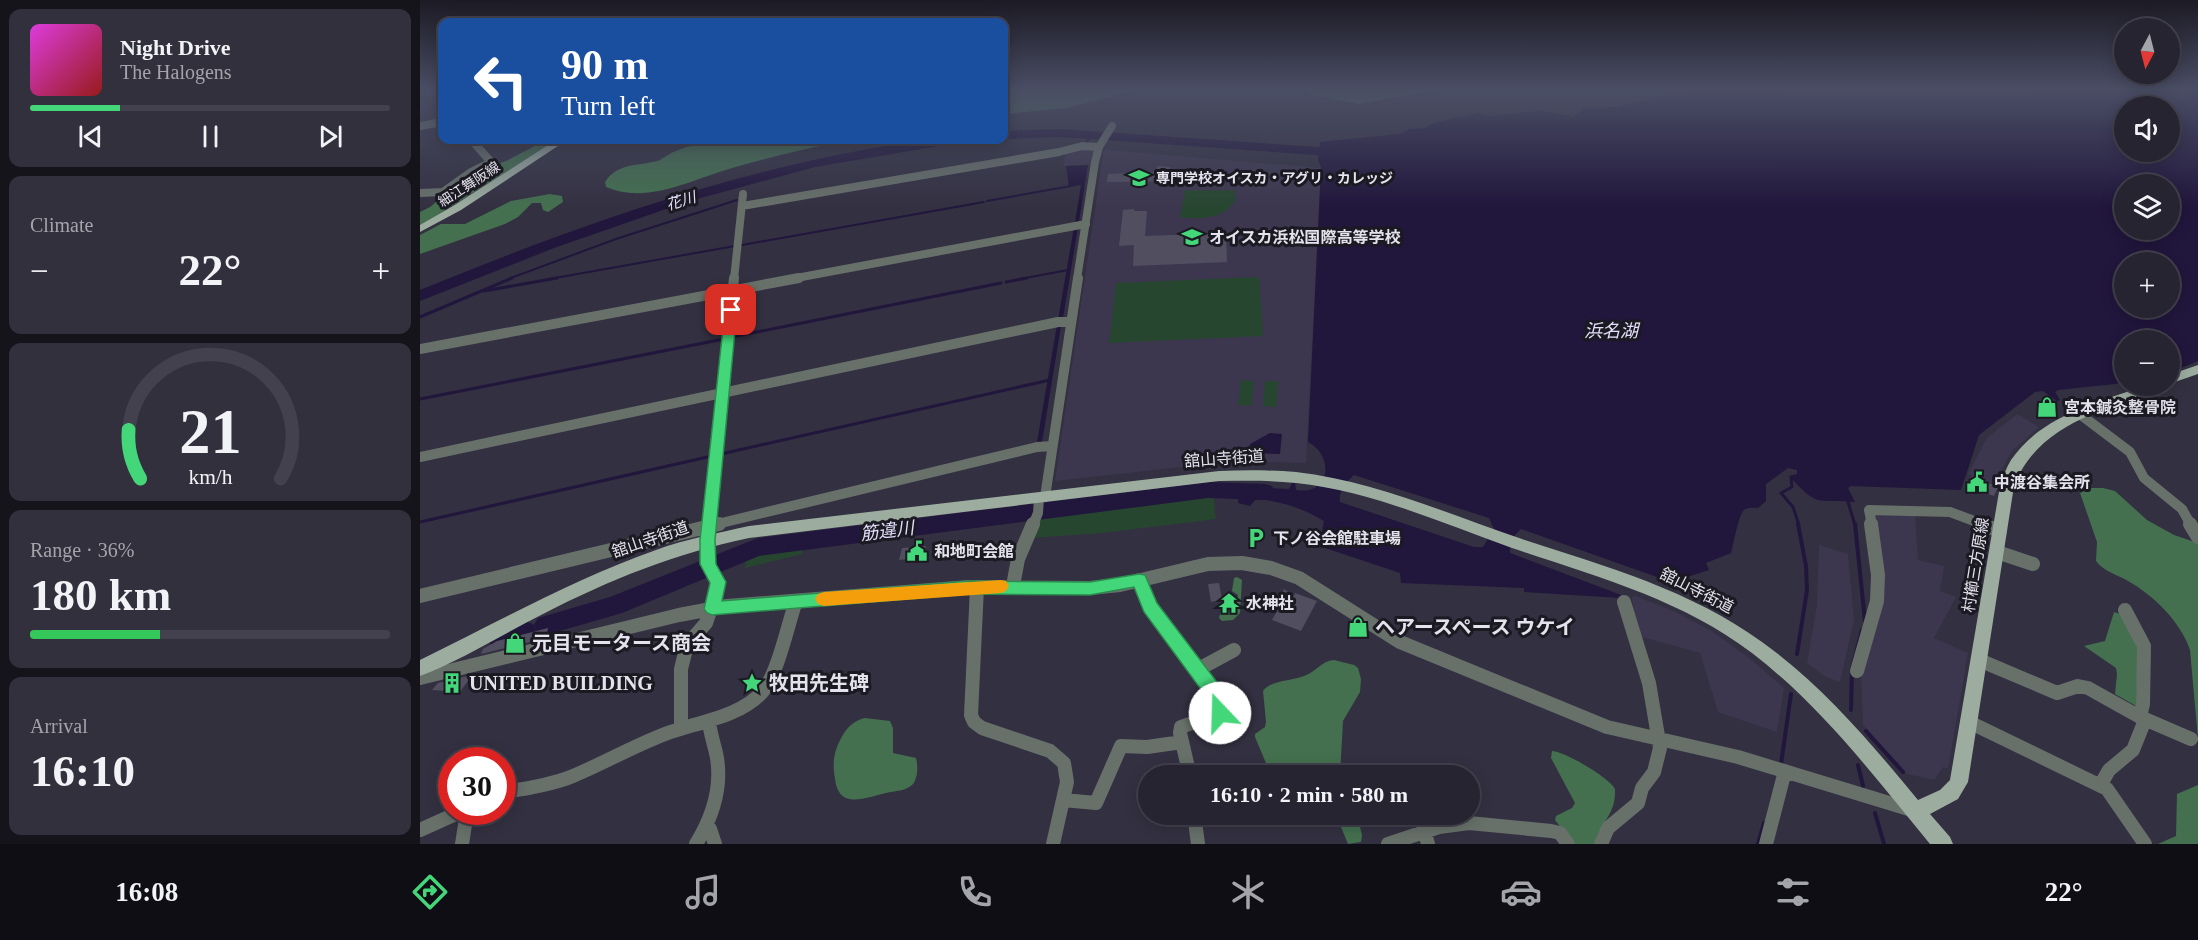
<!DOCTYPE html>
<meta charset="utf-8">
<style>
body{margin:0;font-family:"Times New Roman","Noto Sans JP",serif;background:#32303d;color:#f1f3f6;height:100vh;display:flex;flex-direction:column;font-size:22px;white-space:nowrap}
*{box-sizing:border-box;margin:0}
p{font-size:20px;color:#a4a4ab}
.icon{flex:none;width:33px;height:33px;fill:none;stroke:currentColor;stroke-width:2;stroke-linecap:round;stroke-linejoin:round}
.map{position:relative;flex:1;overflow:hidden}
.side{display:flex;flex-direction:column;gap:9px;padding:9px;background:#15141b;width:420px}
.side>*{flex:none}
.guide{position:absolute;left:18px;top:18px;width:570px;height:126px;border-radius:12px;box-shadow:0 3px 15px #0003,0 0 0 2px #42414d;background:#1a4fa0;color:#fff;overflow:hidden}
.needle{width:39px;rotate:187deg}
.buttons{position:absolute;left:1694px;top:18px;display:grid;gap:12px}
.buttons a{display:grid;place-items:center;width:66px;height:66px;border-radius:50%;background:#262431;box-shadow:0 3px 15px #0003,0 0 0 2px #42414d;font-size:30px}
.speed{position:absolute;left:18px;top:747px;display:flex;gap:12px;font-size:30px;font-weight:700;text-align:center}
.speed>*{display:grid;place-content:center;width:78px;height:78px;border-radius:50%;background:#262431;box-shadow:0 3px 15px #0003,0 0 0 2px #42414d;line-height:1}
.speed .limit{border:9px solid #d22;background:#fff;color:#111}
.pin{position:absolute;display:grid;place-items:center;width:51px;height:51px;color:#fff;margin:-26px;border-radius:12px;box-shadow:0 3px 9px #0006}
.me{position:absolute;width:66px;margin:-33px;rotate:339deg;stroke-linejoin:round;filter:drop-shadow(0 0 4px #0008)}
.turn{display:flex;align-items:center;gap:21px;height:126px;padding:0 24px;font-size:27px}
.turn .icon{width:78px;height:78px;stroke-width:2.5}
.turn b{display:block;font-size:42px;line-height:51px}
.big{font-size:45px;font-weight:700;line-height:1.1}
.side .tile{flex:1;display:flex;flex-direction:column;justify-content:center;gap:9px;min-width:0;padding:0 21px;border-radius:12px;background:#32303d}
.side .dial{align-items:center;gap:0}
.dial svg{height:156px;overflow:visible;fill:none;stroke:#42414d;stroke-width:7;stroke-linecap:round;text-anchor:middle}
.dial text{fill:#f1f3f6;stroke:none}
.song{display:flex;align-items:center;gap:18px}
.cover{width:72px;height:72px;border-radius:9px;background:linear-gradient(135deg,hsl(300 70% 55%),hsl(0 70% 35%))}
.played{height:6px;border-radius:3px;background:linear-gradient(90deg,#44d77a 25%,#42414d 25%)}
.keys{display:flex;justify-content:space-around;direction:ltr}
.heat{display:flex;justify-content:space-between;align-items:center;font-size:33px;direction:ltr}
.charge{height:9px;border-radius:4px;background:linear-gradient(90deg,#34c759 36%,#42414d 0)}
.trip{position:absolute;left:718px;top:765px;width:342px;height:60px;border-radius:30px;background:#262431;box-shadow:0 3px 15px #0003,0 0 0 2px #42414d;font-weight:700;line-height:60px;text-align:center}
.dock{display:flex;height:96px;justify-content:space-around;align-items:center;background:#0f0e14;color:#a4a4ab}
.dock .icon{width:42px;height:42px}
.dock .on{color:#44d77a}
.dock b{font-size:27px;color:#f1f3f6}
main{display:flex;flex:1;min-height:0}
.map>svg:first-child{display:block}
.built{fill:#3c374f}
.green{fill:#274630}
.forest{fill:#44704f}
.water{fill:#21163c;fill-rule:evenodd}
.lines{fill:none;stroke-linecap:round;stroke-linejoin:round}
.stream-far2{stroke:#21163c;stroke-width:2}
.stream-far1{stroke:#21163c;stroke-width:3}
.stream{stroke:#21163c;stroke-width:4}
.river{fill:#21163c;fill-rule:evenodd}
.building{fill:#514e60}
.minor-far2{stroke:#68706a;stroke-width:8}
.minor-far1{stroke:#68706a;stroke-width:10}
.minor{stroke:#68706a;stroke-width:14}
.major{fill:#9cada0;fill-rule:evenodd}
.route{fill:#44d77a;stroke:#2c8c4f;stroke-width:1.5}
.slow{fill:#f59e0b}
.labels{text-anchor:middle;stroke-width:6;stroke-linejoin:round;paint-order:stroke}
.far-poi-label{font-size:14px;font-weight:bold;fill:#e4e2ed;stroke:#1b1921;text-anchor:start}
.far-street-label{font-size:14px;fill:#e4e2ed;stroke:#1b1921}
.far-water-label{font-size:15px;font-style:italic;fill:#e3defc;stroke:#1b1921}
.poi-label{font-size:16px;font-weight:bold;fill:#e4e2ed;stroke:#1b1921;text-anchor:start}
.street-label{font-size:16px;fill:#e4e2ed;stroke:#1b1921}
.water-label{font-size:18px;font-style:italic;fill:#e3defc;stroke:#1b1921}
.near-poi-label{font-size:20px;font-weight:bold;fill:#e4e2ed;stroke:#1b1921;text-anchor:start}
</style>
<main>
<section class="side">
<div class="tile">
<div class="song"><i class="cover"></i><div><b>Night Drive</b><p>The Halogens</p></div></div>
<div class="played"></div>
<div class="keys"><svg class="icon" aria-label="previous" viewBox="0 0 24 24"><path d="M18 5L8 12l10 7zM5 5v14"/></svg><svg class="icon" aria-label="pause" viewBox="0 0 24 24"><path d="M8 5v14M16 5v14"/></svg><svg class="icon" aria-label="next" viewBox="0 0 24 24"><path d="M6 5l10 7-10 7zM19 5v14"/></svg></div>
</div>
<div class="tile"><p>Climate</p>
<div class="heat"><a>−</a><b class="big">22°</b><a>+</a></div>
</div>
<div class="tile dial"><svg viewBox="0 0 100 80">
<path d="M14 69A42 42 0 1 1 86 69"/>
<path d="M14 69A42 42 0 0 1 8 44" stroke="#44d77a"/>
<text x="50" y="56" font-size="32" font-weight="700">21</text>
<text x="50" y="72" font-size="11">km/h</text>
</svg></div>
<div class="tile"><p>Range · 36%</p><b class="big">180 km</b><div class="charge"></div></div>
<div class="tile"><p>Arrival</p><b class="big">16:10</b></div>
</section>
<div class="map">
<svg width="1778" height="844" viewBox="0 0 1778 844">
<rect width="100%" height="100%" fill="#333041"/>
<path class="built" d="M667 147 675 149 671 165 643 166 646 153Z
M687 150 901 168 886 463 815 461 635 481 682 161 684 151Z
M1597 414 1619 427 1592 451 1581 471 1577 486 1548 474 1567 438Z
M1495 514 1498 560 1524 566 1520 591 1536 597 1514 638 1548 653 1528 769 1523 767 1514 780 1487 774 1443 725 1441 673 1457 622 1453 515Z
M1399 545 1428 554 1434 620 1420 682 1406 677 1387 663 1397 605Z
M1215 596 1256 612 1293 632 1328 657 1364 688 1357 732 1298 712 1280 653 1219 636 1214 617 1212 597Z"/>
<path class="green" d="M765 190H814L816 199C806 219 779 220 760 217Z
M839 277 843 336 689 343 696 283Z
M821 380 834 381 831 406 818 405Z
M845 381H858L856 407 843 406Z
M793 492 796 519 682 533 612 538 622 513Z
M384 544 382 554 325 568 326 559 292 567 330 552Z"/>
<path class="forest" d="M584 89H719L647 108 584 114Z
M885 89H1021L939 104 893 95Z
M126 140H137L0 226V212L10 207 53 172 86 161Z
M297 140H429C390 147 351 157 312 168 273 179 227 205 186 187L185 182C199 161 220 167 240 160 245 157 250 153 256 151 269 145 284 144 297 140Z
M130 194 142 196 143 202 128 212 123 210 121 203H112L98 217 85 224 0 254V235L21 224H45L91 201Z
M1667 488H1683L1695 491 1727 520 1754 535 1778 543V739L1770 650C1761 622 1733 595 1708 581 1698 575 1683 571 1676 561L1677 542 1660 493Z
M817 577 822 580 820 613 813 620 802 621 799 618 801 611 815 610 818 595 812 591 814 578Z
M1694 612 1703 615 1719 644 1716 706 1695 694 1697 674 1696 668 1664 646 1685 641Z
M914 660 934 665 938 668 941 679 940 692 923 721 920 775H851L835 737V734L845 727 846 722 843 691C851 680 872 681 884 676 896 672 901 661 914 660Z
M445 718 470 721 473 728V753L496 758C498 765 498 778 493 784 487 791 474 791 466 793 444 798 419 810 415 779 413 767 413 757 417 747 423 733 429 722 445 718Z
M1132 751C1144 751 1190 778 1195 789 1196 816 1180 821 1175 844H1154L1135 820 1136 816 1152 808 1155 803 1131 758Z
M1778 785V844H1738L1756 836 1757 794Z
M912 815H937L942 835 941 842 928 844 919 822Z"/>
<path class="water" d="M1280 89H1778V361L1749 373V340H1704V383L1638 390 1635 392 1640 400 1637 401 1623 391 1615 392 1559 435 1541 490 1431 486 1428 488 1435 502C1395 499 1399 508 1369 476L1377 474V470L1368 468 1346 484V501L1338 508C1334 508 1328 507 1324 510 1318 516 1314 543 1311 553L1286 563 1289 570 1251 582 1101 529C1093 536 1089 543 1090 553L1201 595V598L1104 592V588L981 583 980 573 899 546 904 521C882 508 862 501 836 499L830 506 818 503 820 487 869 489 872 483H875L876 490C909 496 916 457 888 442L901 167 898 160 900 142 979 134 990 129 1005 128 1016 122 1059 113 1068 116 1120 111 1153 117 1165 108 1195 107ZM1704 106H1749V152H1704ZM1704 184H1749V230H1704ZM1704 262H1749V308H1704ZM934 475 1069 518 1074 529 1063 547H1054L920 502C918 492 926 482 934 475Z
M668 165 659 221 655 223 661 185 649 187 646 166Z
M654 227H658L643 318 638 320Z
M637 325 641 326 622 442H617Z
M850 433 862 434 860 454 829 453 830 444Z"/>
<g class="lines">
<path class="stream-far2" d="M666 144 671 134
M567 201 651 186
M322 245 564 202
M88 279 196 239 317 200
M129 279 315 246
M600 279 648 270"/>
<path class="stream-far1" d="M586 282 607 278
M64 291 137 278
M0 317 92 278
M312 337 581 283
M0 399 304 339
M301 454 630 380
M1371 478 1372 487 1361 493 1373 507 1379 525
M1428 502 1435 525
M0 522 292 456"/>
<path class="stream" d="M1435 524 1445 621
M1377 654 1387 590 1386 566 1378 524
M1431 710 1432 669 1442 630
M1446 731 1483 772
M1361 764 1371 694
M1438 765 1443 786
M1455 813 1464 844
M1338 844 1344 823"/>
<path class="river" d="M640 129 926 149 933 153 926 157 640 137 584 139V131Z
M505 140H538L531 144 395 167 266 202 134 248 0 301V290C163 223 330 164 505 140Z
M788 482 845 484 852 486 855 492 852 498 845 500 788 498 339 556 202 613 126 635 118 632 114 625 118 618 190 597 338 538Z
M105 621 113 624 117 631 113 638 79 648 71 645 67 638 71 631Z"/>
</g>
<path class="building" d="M738 166 750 167 749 181 687 182 688 174 735 172Z
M714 209V211H727L725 236 806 233 807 262 713 266 714 245 699 246 703 210Z
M1552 476 1578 487 1574 496 1548 487Z
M506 546 504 557 479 560 482 548Z
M799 583 802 600 791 602 788 584Z
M864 589 874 596 875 593 897 601 881 631 852 620 861 604V596Z
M803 596 817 599 816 608H802Z
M128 628 126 638 61 654 63 649 77 641Z
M52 675 40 692 12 690 18 683Z"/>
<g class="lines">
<path class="minor-far2" d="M0 126 22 122
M141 140H146
M315 140H318
M0 193 23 192 51 172 71 162 56 145 58 140
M322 206 639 152 662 146 679 147
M314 279 323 194
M371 279 666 224
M657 279 675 162 679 147 692 126"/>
<path class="minor-far1" d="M0 349 379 278
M1661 415 1710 452 1724 478 1762 509 1771 525
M0 457 638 322H651
M625 497 658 278
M289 525 314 278
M293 525 617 447 632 446
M613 525 618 513 619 498
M1452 525 1449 510 1530 512 1565 525"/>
<path class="minor" d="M1561 524 1580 531
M1770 524 1778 537
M1577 552 1613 564
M719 580 730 607 791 688 800 713 761 727 760 733 770 776
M593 586 598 559 613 524
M557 587 551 715 554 722 562 728 630 751 644 763 647 782 633 844
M0 596 299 524
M1705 610 1724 646 1723 704 1720 717
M1559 660 1637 693 1658 686 1668 688 1720 717 1771 739
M777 670 814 650
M1437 671 1457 601 1458 575 1451 524
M0 678 259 615 307 606 549 587 670 588 700 585 788 564 822 563 851 568 879 578 980 642 1187 727 1318 757 1492 810
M1549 722 1687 789 1725 844
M261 729V669L267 645 286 623 298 587 297 579 288 564 289 524
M1681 784 1689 770 1713 750 1725 720
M82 792C106 789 131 785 153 776 182 764 210 748 240 736 271 723 321 718 343 691 358 673 368 624 376 601
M643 800 676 803 701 746 727 747 762 742
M774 814 778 844
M1000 814 1008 844
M285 829H290L295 844
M0 830 40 812
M42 844 47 812
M276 844C292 818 302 789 297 758 295 746 290 734 289 721
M968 844 1019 827 1049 823 1131 831 1140 833 1148 844
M1181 844 1188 828 1218 803 1222 788 1234 772 1240 748 1229 683 1204 602
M1346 844 1365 771"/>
<path class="major" d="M136 140H147L41 210 0 232V225L33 206Z
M1778 365V374L1749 384V375Z
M1724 386H1742L1741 389C1684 410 1618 424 1594 486L1548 782 1538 799 1510 814 1530 837 1533 844H1510C1455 777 1401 706 1332 653 1261 599 1175 576 1092 548 1022 523 951 491 876 483 850 480 825 481 799 481L329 538C256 553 189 580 123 614 83 634 42 660 0 676V660C78 622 154 579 236 550 266 539 298 533 329 526L799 471C825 470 850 470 876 472 954 481 1028 514 1102 539 1185 566 1271 590 1342 642 1402 685 1451 743 1498 800L1520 790 1530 780 1580 486C1583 477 1586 468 1591 460 1621 416 1676 403 1724 386Z"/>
</g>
<linearGradient id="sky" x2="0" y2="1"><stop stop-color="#1c1a24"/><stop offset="0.43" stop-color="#4a4e65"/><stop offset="1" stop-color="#4a4e65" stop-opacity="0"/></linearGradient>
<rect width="1778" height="208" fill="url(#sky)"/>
<path class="route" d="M311 306 317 310 295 540 296 564 306 582 302 601 549 581 670 582 719 574 725 575 737 603 797 682 808 713 806 719 800 721 793 719 783 692 724 612 714 587 670 595 549 594 292 615 287 613 284 609 290 583 280 564V540L305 310Z"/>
<path class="slow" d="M581 580 586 581 589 586 586 591 581 593 404 606 398 604 395 599 398 594 404 592Z"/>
<defs>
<g id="university-bare" transform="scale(1.62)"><path d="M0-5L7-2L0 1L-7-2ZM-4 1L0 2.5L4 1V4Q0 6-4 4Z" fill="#44d77a" stroke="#1b1921" stroke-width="2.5" paint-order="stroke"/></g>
<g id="school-bare" transform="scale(1.62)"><path d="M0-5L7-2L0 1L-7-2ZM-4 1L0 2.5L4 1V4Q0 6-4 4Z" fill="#44d77a" stroke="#1b1921" stroke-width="2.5" paint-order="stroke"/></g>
<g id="shop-bare" transform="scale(1.62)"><path d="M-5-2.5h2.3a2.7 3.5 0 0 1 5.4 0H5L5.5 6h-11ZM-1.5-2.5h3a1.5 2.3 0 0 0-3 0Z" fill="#44d77a" stroke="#1b1921" stroke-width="2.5" paint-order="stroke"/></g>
<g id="civic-bare" transform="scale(1.62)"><path d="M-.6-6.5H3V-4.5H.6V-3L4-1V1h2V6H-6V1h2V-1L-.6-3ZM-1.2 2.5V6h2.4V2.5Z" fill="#44d77a" stroke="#1b1921" stroke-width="2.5" paint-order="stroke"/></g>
<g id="parking-bare" transform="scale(1.62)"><path d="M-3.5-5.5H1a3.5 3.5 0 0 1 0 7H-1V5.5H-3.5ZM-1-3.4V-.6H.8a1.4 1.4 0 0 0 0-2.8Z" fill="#44d77a" stroke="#1b1921" stroke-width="2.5" paint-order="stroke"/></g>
<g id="temple-bare" transform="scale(1.62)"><path d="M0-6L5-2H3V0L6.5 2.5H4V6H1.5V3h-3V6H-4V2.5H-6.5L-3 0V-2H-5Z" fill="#44d77a" stroke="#1b1921" stroke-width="2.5" paint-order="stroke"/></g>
<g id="building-bare" transform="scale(1.62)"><path d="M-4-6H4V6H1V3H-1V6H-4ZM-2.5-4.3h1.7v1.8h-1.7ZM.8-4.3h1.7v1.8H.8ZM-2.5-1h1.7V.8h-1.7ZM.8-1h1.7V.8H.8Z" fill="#44d77a" stroke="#1b1921" stroke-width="2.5" paint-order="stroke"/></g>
<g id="sight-bare" transform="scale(1.62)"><path d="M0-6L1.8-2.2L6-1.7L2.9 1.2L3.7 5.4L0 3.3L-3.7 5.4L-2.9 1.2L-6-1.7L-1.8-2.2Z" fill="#44d77a" stroke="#1b1921" stroke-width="2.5" paint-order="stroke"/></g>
</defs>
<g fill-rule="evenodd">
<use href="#university-bare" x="719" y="178"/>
<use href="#school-bare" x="772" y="237"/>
<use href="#shop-bare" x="1627" y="407"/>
<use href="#civic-bare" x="1557" y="482"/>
<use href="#parking-bare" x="836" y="538"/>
<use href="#civic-bare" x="497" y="551"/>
<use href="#temple-bare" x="809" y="603"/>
<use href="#shop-bare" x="938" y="627"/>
<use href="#shop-bare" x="95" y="643"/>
<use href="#building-bare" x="32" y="683"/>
<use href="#sight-bare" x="332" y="683"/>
</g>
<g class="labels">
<g class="far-poi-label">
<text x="736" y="183">専門学校オイスカ・アグリ・カレッジ</text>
</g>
<g class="far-street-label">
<text transform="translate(49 184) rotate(-33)" y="5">細江舞阪線</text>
</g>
<g class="far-water-label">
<text transform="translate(261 201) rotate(-17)" y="5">花川</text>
</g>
<g class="poi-label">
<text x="789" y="243">オイスカ浜松国際高等学校</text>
<text x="1644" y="413">宮本鍼灸整骨院</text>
<text x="1574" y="488">中渡谷集会所</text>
<text x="853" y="544">下ノ谷会館駐車場</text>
<text x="514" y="557">和地町会館</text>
<text x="826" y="609">水神社</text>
</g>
<g class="street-label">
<text transform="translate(804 458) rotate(-4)" y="6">舘山寺街道</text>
<text transform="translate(230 539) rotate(-19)" y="6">舘山寺街道</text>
<text transform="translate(1555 565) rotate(-81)" y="6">村櫛三方原線</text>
<text transform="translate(1277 590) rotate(27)" y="6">舘山寺街道</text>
</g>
<g class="water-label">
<text x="1191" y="337">浜名湖</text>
<text transform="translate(467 531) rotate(-7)" y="6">筋違川</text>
</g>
<g class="near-poi-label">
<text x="955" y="634">ヘアースペース ウケイ</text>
<text x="112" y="650">元目モータース商会</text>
<text x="49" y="690">UNITED BUILDING</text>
<text x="349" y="690">牧田先生碑</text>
</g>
</g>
</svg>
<div class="buttons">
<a><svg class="needle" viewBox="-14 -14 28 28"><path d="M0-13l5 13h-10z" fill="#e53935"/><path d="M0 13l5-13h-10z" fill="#a4a4ab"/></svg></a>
<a><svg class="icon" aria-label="sound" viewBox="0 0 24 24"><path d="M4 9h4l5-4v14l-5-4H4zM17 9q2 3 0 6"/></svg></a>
<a><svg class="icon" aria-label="layers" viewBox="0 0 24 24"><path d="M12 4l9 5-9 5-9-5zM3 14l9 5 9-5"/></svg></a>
<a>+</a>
<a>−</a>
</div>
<div class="speed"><div class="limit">30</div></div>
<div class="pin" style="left:311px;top:310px;background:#d93025"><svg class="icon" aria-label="arrive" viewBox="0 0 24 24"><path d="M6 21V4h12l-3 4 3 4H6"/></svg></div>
<svg class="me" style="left:800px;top:713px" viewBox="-20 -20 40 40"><circle r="19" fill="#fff"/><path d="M0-13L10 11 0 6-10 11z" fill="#44d77a"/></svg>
<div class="trip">16:10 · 2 min · 580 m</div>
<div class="guide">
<div class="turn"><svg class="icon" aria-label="left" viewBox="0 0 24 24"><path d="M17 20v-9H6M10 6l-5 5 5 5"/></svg><div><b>90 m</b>Turn left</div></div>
</div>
</div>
</main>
<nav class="dock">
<b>16:08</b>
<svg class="icon on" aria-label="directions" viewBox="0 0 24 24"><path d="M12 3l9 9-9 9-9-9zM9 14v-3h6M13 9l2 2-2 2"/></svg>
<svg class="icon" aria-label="music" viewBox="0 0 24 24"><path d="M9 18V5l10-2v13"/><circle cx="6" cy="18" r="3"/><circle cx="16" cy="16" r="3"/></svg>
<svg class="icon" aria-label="phone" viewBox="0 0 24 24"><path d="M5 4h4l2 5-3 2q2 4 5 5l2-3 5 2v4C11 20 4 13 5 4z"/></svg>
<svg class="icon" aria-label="climate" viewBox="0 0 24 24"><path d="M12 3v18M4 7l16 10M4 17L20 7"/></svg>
<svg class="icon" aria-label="car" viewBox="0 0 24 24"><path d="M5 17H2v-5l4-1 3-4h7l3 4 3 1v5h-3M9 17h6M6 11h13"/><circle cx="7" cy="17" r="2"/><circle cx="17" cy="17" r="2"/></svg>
<svg class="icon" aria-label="filters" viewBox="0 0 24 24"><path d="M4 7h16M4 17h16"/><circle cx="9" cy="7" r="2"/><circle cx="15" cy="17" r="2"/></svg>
<b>22°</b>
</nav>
